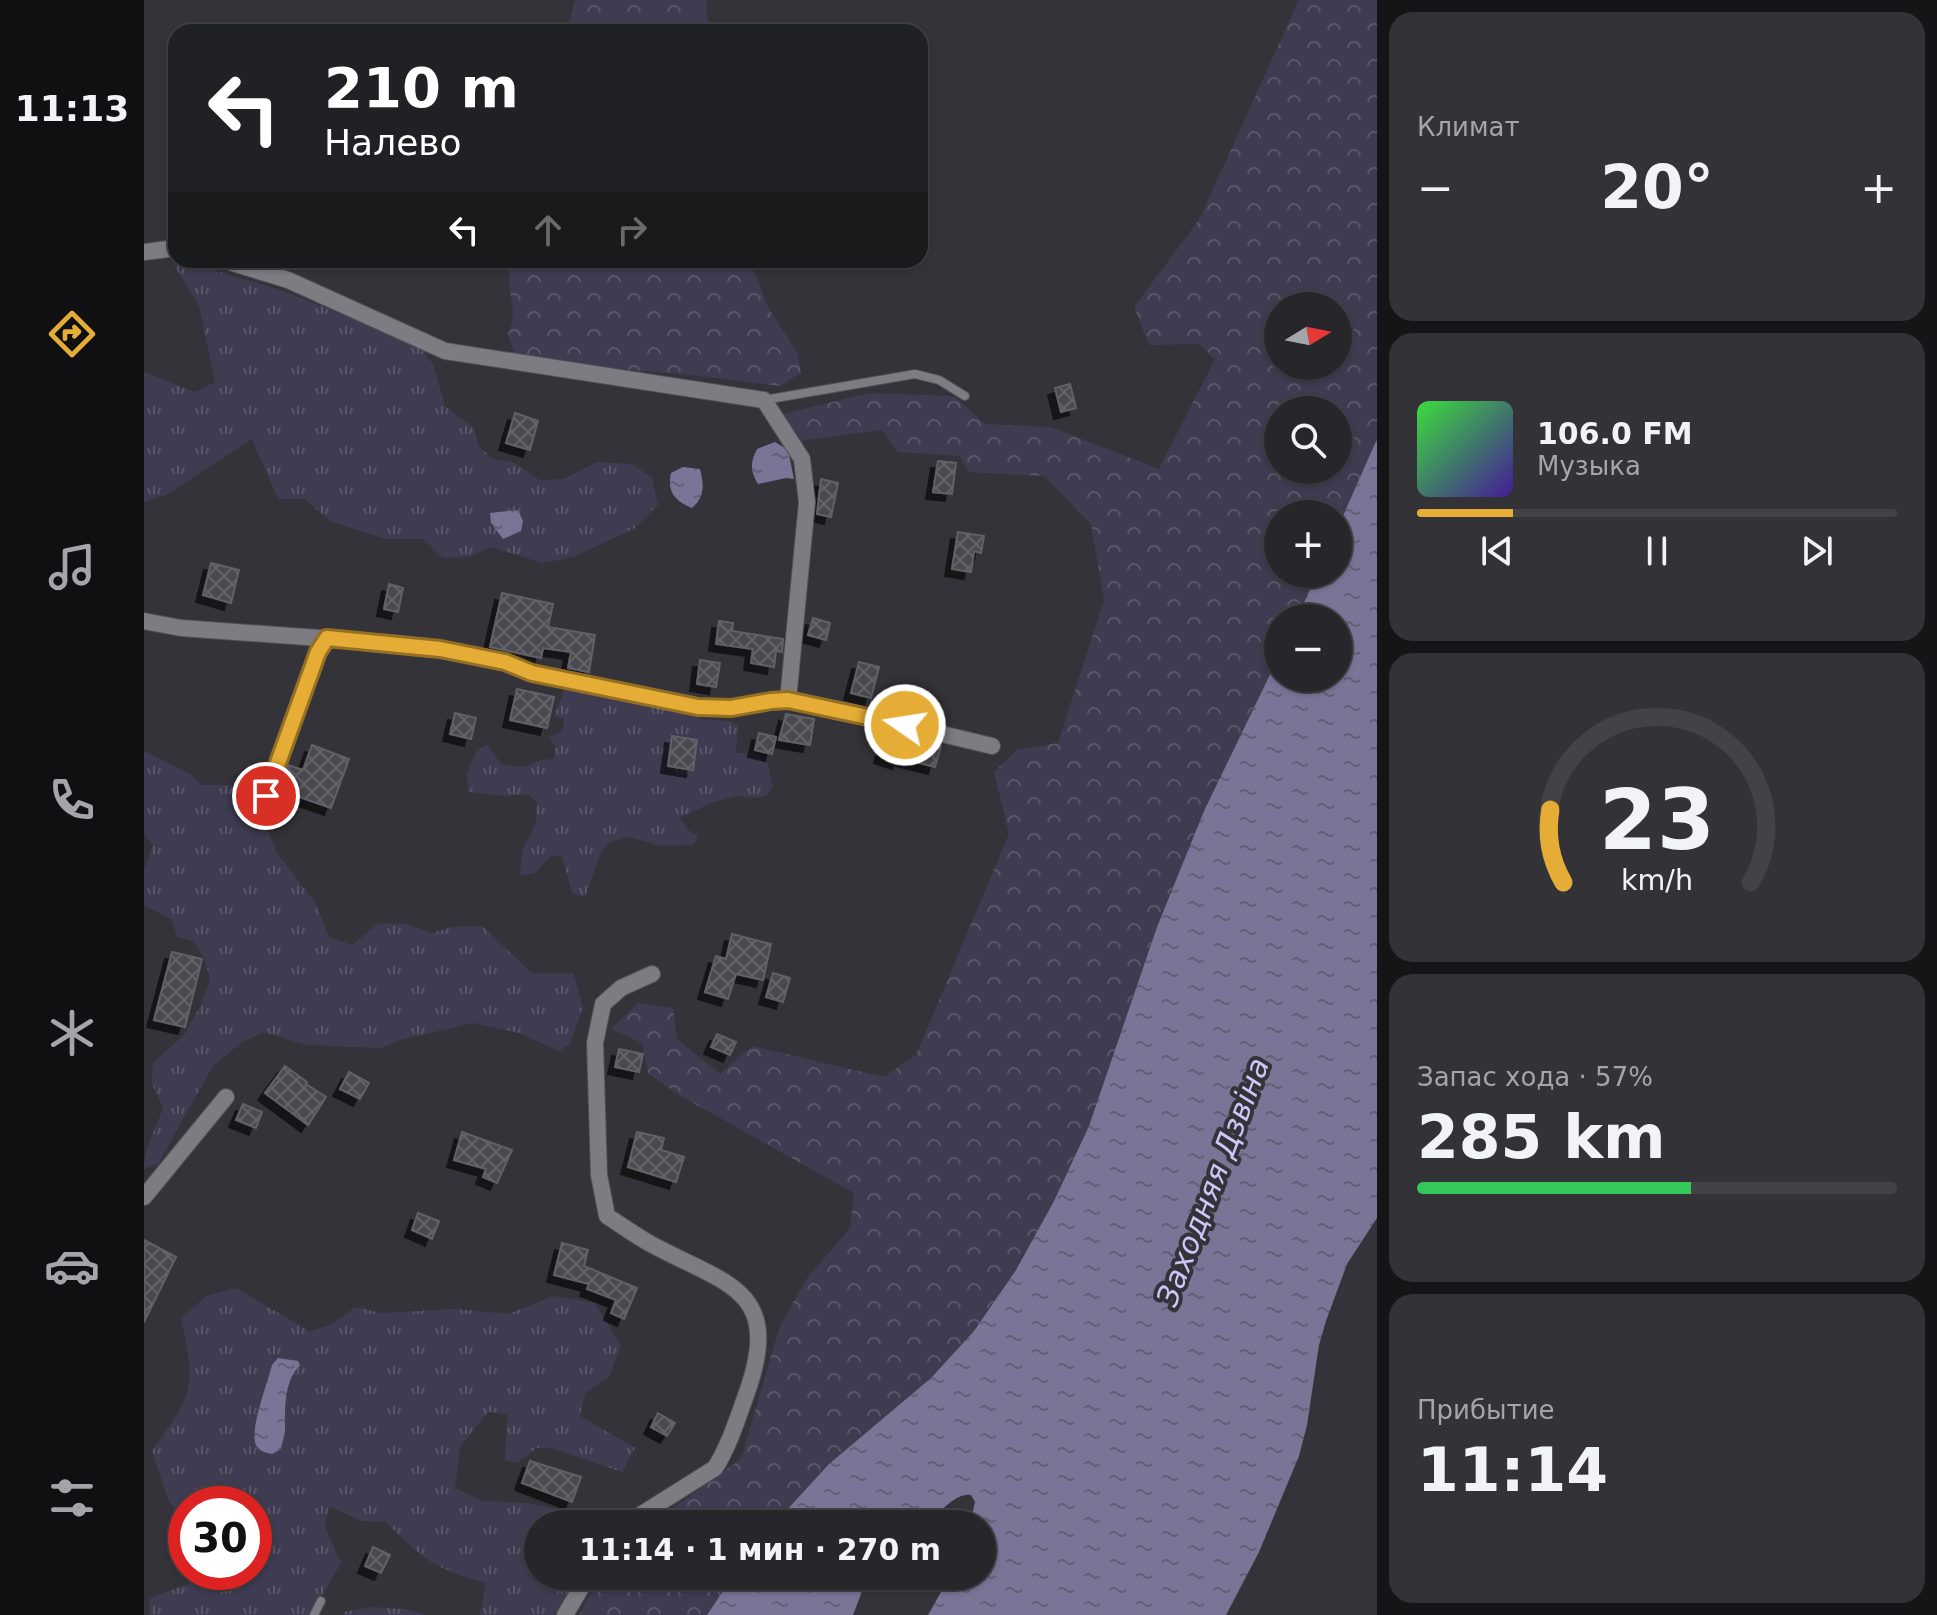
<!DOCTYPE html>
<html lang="ru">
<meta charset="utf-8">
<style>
body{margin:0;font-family:"DejaVu Sans",sans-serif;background:#333237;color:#f1f3f6;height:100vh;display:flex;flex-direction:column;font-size:30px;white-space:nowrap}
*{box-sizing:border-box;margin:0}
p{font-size:26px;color:#a4a5a9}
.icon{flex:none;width:44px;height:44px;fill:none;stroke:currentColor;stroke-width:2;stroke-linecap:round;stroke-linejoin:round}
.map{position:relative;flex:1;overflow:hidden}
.details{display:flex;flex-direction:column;gap:12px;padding:12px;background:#151518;width:560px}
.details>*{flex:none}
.top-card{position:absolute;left:24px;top:24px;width:760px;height:244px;border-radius:24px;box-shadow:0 2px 6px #0004,0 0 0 2px #434347;background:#202124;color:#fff;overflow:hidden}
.needle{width:52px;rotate:80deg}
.fabs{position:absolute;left:1120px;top:292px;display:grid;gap:16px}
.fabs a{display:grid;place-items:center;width:88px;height:88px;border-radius:50%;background:#27262b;box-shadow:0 2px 6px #0004,0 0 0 2px #434347;font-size:40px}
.speed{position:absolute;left:24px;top:1486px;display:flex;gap:16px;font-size:40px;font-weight:700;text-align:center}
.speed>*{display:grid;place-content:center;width:104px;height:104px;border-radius:50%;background:#27262b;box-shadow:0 2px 6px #0004,0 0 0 2px #434347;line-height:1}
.speed .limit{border:12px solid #d22;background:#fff;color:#111}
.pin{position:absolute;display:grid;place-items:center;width:68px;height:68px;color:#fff;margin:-34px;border:4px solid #fff;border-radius:50%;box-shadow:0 2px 8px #0007}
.me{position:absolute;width:88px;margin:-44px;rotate:283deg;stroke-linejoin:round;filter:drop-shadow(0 0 6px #0008)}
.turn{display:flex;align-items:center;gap:28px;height:168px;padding:0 24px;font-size:36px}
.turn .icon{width:104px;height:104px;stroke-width:2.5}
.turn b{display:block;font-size:56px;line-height:68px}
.lanes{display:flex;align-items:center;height:76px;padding:0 24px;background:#0003;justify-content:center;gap:40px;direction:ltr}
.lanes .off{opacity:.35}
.big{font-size:60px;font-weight:700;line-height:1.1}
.details .tile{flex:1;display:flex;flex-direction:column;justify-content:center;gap:12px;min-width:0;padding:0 28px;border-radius:24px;background:#333237}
.details .dial{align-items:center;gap:0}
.dial svg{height:208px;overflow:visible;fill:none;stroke:#434347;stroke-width:7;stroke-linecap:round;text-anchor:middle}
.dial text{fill:#f1f3f6;stroke:none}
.song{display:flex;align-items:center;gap:24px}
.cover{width:96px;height:96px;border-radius:12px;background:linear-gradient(135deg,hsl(120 70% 55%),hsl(260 70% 35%))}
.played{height:8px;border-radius:4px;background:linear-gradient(90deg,#e5ad35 20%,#434347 20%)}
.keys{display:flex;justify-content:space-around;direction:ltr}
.heat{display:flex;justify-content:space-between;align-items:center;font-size:44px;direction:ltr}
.charge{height:12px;border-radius:6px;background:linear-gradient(90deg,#34c759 57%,#434347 0)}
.trip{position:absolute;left:380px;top:1510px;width:472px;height:80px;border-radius:40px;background:#27262b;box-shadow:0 2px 6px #0004,0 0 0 2px #434347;font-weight:700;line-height:80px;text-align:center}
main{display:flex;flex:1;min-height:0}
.dock{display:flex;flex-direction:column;width:144px;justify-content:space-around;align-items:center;background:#100f11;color:#a4a5a9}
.dock .icon{width:56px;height:56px}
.dock .active{color:#e5ad35}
.dock b{font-size:36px;color:#f1f3f6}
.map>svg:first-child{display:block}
.grass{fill:url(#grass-tufts)}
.forest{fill:url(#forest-crowns);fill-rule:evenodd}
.water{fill:url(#water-ripples)}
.building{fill:url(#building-cross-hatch);stroke:#616167;stroke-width:2;filter:url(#shadow)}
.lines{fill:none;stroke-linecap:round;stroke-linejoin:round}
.service-casing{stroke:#505055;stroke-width:10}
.minor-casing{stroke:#505055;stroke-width:18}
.service{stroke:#7d7c83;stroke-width:8}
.minor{stroke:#7d7c83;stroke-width:16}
.route-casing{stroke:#957022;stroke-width:20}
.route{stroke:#e5ad35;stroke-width:14}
.labels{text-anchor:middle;stroke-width:8;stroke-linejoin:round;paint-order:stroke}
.water-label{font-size:30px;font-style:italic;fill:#cec6f6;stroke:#343339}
</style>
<main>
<nav class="dock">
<b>11:13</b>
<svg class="icon active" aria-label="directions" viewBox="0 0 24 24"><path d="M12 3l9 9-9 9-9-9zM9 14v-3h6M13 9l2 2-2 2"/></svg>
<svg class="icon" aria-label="music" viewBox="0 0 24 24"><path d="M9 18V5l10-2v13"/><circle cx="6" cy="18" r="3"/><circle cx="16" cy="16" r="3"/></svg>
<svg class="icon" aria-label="phone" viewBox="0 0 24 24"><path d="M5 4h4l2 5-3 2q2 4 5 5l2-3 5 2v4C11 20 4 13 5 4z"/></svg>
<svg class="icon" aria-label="climate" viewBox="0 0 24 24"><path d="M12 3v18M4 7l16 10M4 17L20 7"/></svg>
<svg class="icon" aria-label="car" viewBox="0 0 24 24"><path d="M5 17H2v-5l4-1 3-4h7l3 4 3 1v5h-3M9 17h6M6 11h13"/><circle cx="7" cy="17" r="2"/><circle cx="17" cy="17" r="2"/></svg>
<svg class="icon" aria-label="filters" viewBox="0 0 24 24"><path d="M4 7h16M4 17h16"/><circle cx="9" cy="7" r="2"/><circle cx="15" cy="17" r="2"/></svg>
</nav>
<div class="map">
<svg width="1233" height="1615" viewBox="0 0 1233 1615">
<defs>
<pattern id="grass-tufts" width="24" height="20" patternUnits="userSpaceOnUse" patternTransform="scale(2)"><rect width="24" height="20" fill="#3f3b51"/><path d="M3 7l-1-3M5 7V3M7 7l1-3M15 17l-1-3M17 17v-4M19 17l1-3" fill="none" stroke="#5a576a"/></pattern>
<pattern id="forest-crowns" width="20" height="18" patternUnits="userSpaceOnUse" patternTransform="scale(2)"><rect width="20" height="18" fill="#3f3b51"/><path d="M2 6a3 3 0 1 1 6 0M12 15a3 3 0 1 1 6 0" fill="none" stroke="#5a576a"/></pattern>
<pattern id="water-ripples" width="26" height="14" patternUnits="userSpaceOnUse" patternTransform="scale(2)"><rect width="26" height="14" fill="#7a7497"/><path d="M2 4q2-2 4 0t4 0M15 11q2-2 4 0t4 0" fill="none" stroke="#636075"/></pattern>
<pattern id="building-cross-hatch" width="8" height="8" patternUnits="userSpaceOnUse" patternTransform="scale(2)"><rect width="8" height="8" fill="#4a494f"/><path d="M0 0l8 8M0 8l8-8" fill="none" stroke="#646368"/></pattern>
<filter id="shadow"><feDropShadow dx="-7" dy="7" stdDeviation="0" flood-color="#0009"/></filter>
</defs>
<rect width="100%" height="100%" fill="#343339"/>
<path class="grass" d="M25 257 137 290 275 346 289 364 301 406 330 428 335 447 349 459 371 463 395 480 420 479 453 462 488 464 508 478 514 505 491 528 430 557 398 563 347 547 325 557 299 558 279 539H242L186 521 161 499H134L108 439 24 494 0 502V372L51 392 71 382 55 306Z
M421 689 519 705 557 719 586 721 594 726 592 753H609L624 764 629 787 622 796 609 798 592 796 567 803 536 818 544 830 554 836 549 845 517 846 485 837 466 842 457 852 441 897 428 893 418 856H407L391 873 376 876 378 851 392 823 393 803 384 794 362 796 324 792 323 773 333 750 343 745 358 765 381 767 396 760 410 759 411 746 405 738 419 730 420 718 410 716Z
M0 751 46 774 58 785H87L108 801 120 821 133 853 171 902 185 937 208 945 235 923 262 924 288 933 308 927 338 926 389 974 429 973 439 1007 426 1044 415 1051 375 1033 329 1023 256 1040 237 1048 163 1045 120 1032 98 1042 69 1066 14 1164 0 1169C0 1147 13 1128 19 1107L7 1082 9 1063 40 1035 57 1005 66 979 60 957 49 941 33 937 28 920 0 905V869L9 846 0 833Z
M92 1288 165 1331 185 1326 212 1307 237 1313 310 1309 365 1314 409 1296 451 1303 477 1346 465 1377 441 1393 436 1416 491 1448 478 1472 407 1448H393L373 1463 361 1460 363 1414 344 1412 316 1447 311 1488 338 1501 382 1503 439 1514 434 1524H394V1576H434L412 1615H336L342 1583C291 1570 278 1558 242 1522L217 1521 185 1506 181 1527 197 1563 167 1615H6L5 1598 42 1585 71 1580 76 1572H110V1504H42V1526L24 1499 8 1451C49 1394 53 1388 37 1319L62 1296Z
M227 1607 260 1609 283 1615H200L201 1612Z"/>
<path class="forest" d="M431 0H563L562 14 569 32H423Z
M1155 0H1233V439L1194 527V514H1134V574H1173L1153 618H1134V658L1060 811 1013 927 945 1126 910 1201 872 1270 830 1331 787 1378 685 1464 630 1524H507L597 1459 635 1329 660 1282 706 1228 710 1193 535 1095 504 1073 498 1043 467 1029 494 1003 529 1008 533 1039 576 1074 608 1046 740 1077 772 1055 865 834 850 772 873 750 914 743 960 600 947 524 900 476 824 472 816 456 754 452 738 430 654 441 639 414 726 393 810 396 841 424 907 427 1015 469 1071 359 1055 344 1005 345 990 307 1055 220ZM1134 306H1194V366H1134ZM1134 410H1194V470H1134Z
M368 260H605L625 309 654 354 657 373 636 386 546 375 420 364 371 355 364 334C377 306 358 288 368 260Z
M457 1576H589L563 1615H435Z"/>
<path class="water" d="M1233 439V1218L1203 1264 1182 1321 1175 1345 1163 1425 1155 1456 1115 1552 1082 1615H784L806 1576H838V1524H826L831 1502 827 1495C811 1493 795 1513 783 1524H630L685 1464 787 1378 830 1331 872 1270 910 1201 945 1126 1013 927 1060 811 1134 658V678H1194V618H1153L1173 574H1194V527Z
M631 442 644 450 650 479 642 478 614 484C606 470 606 463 613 449Z
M539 467 556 469C560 484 561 497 548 508 530 501 523 491 527 473Z
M374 510 379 521 377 531 359 539 347 523 346 513Z
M134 1358 154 1361 156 1365C140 1381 141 1408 141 1429 141 1436 138 1442 137 1449L128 1454C122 1453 115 1451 112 1445 105 1430 124 1382 128 1365Z
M589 1576H729L719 1589 709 1615H563Z"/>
<path class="building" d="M926 384 932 408 917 412 911 388Z
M371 413 394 421 386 450 362 443Z
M794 461 812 463 808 494 789 492Z
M677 479 694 483 687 517 673 514Z
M814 532 840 536 837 553 830 551 827 572 808 569Z
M67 563 95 570 87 603 59 595Z
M245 584 259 588 254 612 240 609Z
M358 593 409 604 404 627 451 635 445 672 424 668 427 652 399 648 397 658 346 647Z
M669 618 686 623 682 640 664 635Z
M575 621 589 623 588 631 639 639 638 652 632 651 630 667 607 663 609 649 572 644Z
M556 660 576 663 572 687 553 684Z
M715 662 735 667 727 698 707 693Z
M373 689 410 697 403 728 366 720Z
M311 713 332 718 327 739 306 734Z
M642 714 670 719 666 745 635 740Z
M744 732 797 746 791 767 756 758 755 762 737 756Z
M615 733 632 737 628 754 611 750Z
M528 736 553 740 549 770 524 766Z
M168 745 205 759 187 808 135 790 144 765 159 770Z
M588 934 627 944 619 980 592 974 584 999 561 992 572 956 582 959Z
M28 952 58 959 41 1027 10 1020Z
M629 973 646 978 639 1002 622 997Z
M573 1034 592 1042 586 1055 567 1047Z
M475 1049 499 1054 495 1072 471 1067Z
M141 1066 163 1082 162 1084 182 1097 164 1125 121 1093Z
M205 1072 225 1083 216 1099 196 1089Z
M99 1104 118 1112 112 1128 92 1120Z
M318 1132 368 1150 353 1183 339 1177 342 1169 310 1160Z
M493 1132 520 1138 517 1150 540 1157 532 1182 484 1167Z
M274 1213 295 1221 288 1239 268 1230Z
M0 1240 32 1257 0 1322Z
M418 1243 444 1250 440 1266 493 1288 480 1319 467 1313 472 1300 443 1289 445 1284 410 1275Z
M514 1413 531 1423 523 1436 507 1427Z
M386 1461 437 1477 428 1502 378 1483Z
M229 1547 246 1555 237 1573 221 1566Z"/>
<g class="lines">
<g class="service-casing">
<path id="service" d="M620 400 771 374 795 380 821 396
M122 796 174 652 182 638
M170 1615 177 1601"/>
</g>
<g class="minor-casing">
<path id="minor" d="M0 252 32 248
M79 260 144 280 301 351 620 400 658 459 663 502 644 700
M0 621 37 628 258 644 296 649 361 662 388 673 554 707 587 708 627 701 644 700 702 711 848 746
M0 1197 82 1097
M482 1524 571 1468C585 1446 593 1420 602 1395 641 1287 581 1285 505 1243 491 1235 477 1225 463 1216L455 1175 451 1043 459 1004 477 988 508 974
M421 1615 444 1576"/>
</g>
<use href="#service" class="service"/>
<use href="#minor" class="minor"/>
</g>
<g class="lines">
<g class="route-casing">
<path id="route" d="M122 796 174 652 183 638 296 649 361 662 388 673 554 707 587 708 627 701 644 700 761 725"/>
</g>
<use href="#route" class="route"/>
</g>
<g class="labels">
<g class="water-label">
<text transform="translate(1069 1182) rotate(-69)" y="10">Заходняя Дзвіна</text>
</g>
</g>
</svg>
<div class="fabs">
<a><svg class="needle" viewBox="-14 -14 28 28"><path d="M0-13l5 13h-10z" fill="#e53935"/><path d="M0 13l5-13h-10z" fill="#a4a5a9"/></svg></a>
<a><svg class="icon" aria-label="search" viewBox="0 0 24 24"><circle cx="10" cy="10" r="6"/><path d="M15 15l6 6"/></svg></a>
<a>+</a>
<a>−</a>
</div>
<div class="speed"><div class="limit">30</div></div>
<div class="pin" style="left:122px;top:796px;background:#d93025"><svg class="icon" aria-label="arrive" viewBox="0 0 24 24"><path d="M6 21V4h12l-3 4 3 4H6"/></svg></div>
<svg class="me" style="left:761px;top:725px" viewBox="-20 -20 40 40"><circle r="17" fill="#e5ad35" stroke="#fff" stroke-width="3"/><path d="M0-11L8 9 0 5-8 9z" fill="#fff"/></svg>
<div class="trip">11:14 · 1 мин · 270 m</div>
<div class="top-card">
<div class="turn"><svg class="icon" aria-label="left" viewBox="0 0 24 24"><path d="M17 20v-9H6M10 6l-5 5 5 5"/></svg><div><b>210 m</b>Налево</div></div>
<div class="lanes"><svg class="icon" aria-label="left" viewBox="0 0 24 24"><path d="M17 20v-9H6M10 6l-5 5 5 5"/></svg><svg class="icon off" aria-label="ahead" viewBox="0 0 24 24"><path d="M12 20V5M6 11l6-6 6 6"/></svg><svg class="icon off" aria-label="right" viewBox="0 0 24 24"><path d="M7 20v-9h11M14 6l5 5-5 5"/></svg></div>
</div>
</div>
<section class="details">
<div class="tile"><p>Климат</p>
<div class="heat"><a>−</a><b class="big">20°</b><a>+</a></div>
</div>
<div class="tile">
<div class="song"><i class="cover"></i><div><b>106.0 FM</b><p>Музыка</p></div></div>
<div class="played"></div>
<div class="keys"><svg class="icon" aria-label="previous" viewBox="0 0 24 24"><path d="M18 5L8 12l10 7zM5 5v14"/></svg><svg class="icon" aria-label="pause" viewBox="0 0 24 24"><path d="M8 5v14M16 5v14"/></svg><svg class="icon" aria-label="next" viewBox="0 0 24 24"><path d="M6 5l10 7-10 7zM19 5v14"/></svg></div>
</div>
<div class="tile dial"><svg viewBox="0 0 100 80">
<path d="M14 69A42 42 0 1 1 86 69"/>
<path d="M14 69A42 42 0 0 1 9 41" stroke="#e5ad35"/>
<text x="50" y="56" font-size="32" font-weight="700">23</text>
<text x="50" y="72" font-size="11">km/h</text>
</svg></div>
<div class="tile"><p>Запас хода · 57%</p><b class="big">285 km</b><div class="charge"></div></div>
<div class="tile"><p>Прибытие</p><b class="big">11:14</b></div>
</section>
</main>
